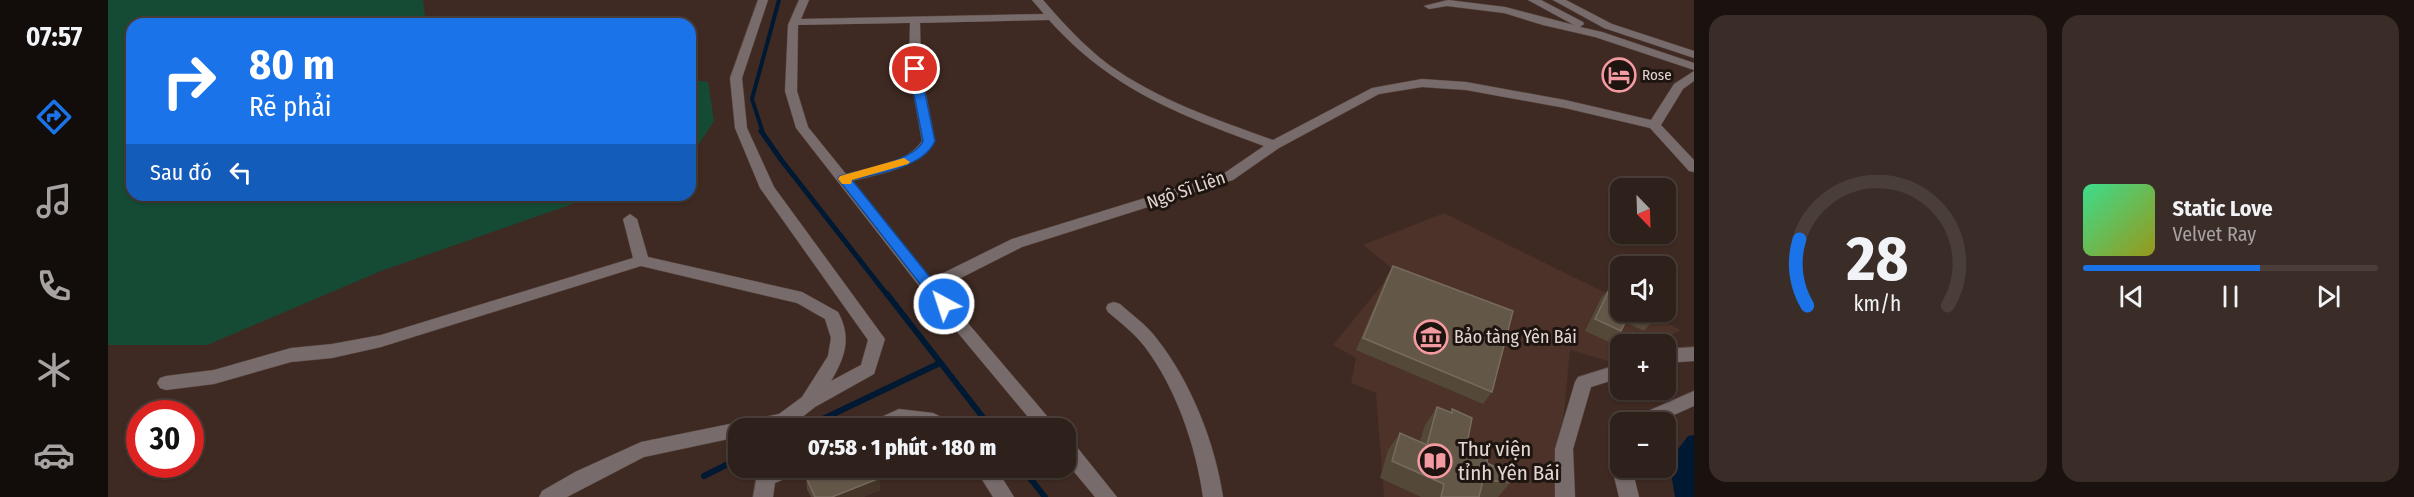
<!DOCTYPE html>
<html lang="vi">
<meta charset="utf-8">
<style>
body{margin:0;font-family:"Fira Sans Condensed",sans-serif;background:#3a2d27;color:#f1f3f6;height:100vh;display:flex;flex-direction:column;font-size:22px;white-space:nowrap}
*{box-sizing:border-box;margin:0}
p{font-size:20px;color:#a7a3a2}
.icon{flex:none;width:33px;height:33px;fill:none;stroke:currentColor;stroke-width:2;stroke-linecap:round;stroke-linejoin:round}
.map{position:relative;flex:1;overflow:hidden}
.details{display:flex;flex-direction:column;gap:15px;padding:15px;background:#19120e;width:720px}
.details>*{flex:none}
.guide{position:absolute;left:18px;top:18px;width:570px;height:183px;border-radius:18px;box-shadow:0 2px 4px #0004,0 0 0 2px #493e39;background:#1a73e8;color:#fff;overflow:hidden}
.needle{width:39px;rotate:157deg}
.controls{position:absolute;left:1502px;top:178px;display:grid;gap:12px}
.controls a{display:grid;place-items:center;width:66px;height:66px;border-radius:12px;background:#2e201a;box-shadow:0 2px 4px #0004,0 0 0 2px #493e39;font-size:30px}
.speed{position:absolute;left:18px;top:400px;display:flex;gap:12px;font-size:30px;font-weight:700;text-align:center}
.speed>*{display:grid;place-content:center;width:78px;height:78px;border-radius:50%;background:#2e201a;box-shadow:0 2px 4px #0004,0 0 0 2px #493e39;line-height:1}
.speed .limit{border:9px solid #d22;background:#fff;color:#111}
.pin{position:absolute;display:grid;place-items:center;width:51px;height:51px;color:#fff;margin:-26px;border:3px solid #fff;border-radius:50%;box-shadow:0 2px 6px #0007}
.me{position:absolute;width:66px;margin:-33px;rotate:320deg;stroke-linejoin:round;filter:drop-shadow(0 0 4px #0008)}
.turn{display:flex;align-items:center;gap:21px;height:126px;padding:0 24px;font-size:27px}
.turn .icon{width:78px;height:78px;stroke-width:2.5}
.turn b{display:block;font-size:42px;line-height:51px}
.then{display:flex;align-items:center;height:57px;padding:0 24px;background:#0003;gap:12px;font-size:22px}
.details .card{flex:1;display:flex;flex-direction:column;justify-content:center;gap:9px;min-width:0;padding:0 21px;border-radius:18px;background:#3a2d27}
.details .dial{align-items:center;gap:0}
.dial svg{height:156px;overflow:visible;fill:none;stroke:#493e39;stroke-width:7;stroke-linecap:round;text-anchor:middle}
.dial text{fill:#f1f3f6;stroke:none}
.song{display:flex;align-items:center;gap:18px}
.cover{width:72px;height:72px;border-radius:9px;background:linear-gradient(135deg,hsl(150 70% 55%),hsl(60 70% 35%))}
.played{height:6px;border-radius:3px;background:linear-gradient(90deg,#1a73e8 60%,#493e39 60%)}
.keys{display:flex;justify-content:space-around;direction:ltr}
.details .tiles{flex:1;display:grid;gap:15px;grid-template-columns:repeat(2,1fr)}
.trip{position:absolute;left:620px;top:418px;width:348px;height:60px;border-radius:18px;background:#2e201a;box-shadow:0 2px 4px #0004,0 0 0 2px #493e39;font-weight:800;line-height:60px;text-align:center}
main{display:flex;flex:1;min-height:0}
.dock{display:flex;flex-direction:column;width:108px;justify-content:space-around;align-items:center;background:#120d0a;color:#a7a3a2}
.dock .icon{width:42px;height:42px}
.dock .current{color:#1a73e8}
.dock b{font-size:27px;color:#f1f3f6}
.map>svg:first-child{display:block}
.built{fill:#4c3228}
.green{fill:#154b35}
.water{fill:#001933}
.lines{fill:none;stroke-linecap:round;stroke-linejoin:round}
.stream-far2{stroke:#001933;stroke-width:4}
.stream-far1{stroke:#001933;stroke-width:5}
.stream{stroke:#001933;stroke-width:6}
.minor-casing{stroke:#58463e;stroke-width:1}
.minor{fill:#776b6b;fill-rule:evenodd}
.wall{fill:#544838}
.shaded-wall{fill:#453528}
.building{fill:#635748;stroke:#776b5e;stroke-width:1.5}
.route{fill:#1a73e8;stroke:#114b97;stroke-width:1.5}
.slow{fill:#f59e0b}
.labels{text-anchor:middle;stroke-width:6;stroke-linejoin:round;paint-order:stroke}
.far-poi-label{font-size:15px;fill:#e3d6d1;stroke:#1e1511;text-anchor:start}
.street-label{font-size:18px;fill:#e3d6d1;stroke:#1e1511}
.poi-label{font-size:18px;fill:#e3d6d1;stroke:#1e1511;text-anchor:start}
.near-poi-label{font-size:21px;fill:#e3d6d1;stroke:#1e1511;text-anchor:start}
</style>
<main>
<nav class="dock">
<b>07:57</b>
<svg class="icon current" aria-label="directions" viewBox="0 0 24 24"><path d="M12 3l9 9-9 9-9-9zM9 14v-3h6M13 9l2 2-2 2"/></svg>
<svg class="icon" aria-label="music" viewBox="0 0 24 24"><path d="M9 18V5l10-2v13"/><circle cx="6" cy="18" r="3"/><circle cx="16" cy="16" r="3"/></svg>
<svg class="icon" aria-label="phone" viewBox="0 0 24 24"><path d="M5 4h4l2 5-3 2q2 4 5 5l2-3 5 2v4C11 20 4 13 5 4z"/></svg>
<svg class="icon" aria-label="climate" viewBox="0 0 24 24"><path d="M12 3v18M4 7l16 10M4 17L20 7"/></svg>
<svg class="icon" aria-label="car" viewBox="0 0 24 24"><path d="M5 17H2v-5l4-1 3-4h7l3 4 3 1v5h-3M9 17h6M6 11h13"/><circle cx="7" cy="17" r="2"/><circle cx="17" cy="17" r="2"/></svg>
</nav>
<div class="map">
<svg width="1586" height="497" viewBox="0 0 1586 497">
<rect width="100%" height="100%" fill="#3e2a22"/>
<path class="built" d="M1336 213 1512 300V312H1536L1573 330 1544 345H1512V361L1507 363 1462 350 1451 465V497H1276L1268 393 1243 383 1248 358 1225 345 1286 270 1255 245Z"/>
<path class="green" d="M0 0H315L317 16 344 24H24V195H490L273 271 99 345H0Z
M582 80 600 82 606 121 582 157Z"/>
<path class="water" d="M1586 435V497H1567L1561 461 1580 436Z"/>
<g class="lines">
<path class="stream-far2" d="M655 133 644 99 671 0"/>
<path class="stream-far1" d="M653 131 674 161 780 296"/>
<path class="stream" d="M779 294 884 429
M694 429 832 363
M914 468 937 497
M596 476 630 459"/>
<g class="minor-casing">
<path id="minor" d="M650 0H660L634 78 639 128 666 187 777 339 766 374 707 407 679 429H630V437L536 457 459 497H431L434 491 467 472 533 442 671 414 694 397 720 356 723 338 717 319 689 303 533 266 273 347 224 358 183 362 106 384 58 390 52 388 49 383 52 378 58 376 106 370 183 348 224 344 273 335 525 258 515 219 522 214 529 219 540 257 694 292 730 312C744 338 737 357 723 381L753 365 760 340 652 188 627 128 622 78Z
M691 0H701L693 19 936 14 924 0H935C955 23 976 46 1001 65 1050 100 1109 120 1165 140L1264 88 1314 79 1358 82 1457 100 1543 120 1566 84 1586 71V81L1575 89 1553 125 1586 160V172L1581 171 1542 128 1457 108 1358 90 1314 87 1271 94 1171 148 1125 180 914 247 831 289 950 429H930L815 291 688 128 677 91 680 25ZM941 20C1004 90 1070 114 1156 146L1115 174 904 239 823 279 744 181C775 173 808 169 827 141L813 69 812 23ZM802 23 801 69 814 141C798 164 764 168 738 174L700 127 689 91 690 25Z
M1340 0 1397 7 1466 25 1420 0H1433L1475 22 1476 24 1472 27 1494 32 1586 63V70L1487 37 1435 25 1396 13 1339 6 1321 9 1316 6Z
M1445 0H1458L1504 24 1586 51V58L1496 28Z
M1006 302 1012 304C1024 315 1039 325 1049 339 1083 382 1107 443 1115 497H1095C1088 446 1068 388 1037 347 1027 334 1013 323 1000 312L998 308 1000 304Z
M1586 347V361L1557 363V349Z
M1512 364V378L1483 387 1465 449 1467 497H1447V449L1467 382 1470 377Z
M1586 391V406L1548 423H1521L1524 418Z
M791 409 825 413 848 424 851 429H824L792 424 782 429H755L758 424Z
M957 439 964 441 1009 497H987L957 461Z
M1512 460V468H1524L1531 497H1511L1504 468 1507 462Z
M650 468H691L688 474 667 483 665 497H645Z
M867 468H888L906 497H885Z"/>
</g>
<use href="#minor" class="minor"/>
</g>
<path class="wall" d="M1285 266 1384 392 1375 404 1248 350 1278 278Z
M1503 286 1512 312H1550L1547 318 1536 331 1517 322 1513 331 1503 343 1477 331 1493 298Z
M1329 407 1342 413 1344 409 1359 444 1379 463 1403 482 1390 497H1313L1272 478 1280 450 1292 433 1312 441 1317 425Z
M698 477 772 478V490L755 497H703L699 489Z"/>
<path class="shaded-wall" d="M772 478V490L755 497H724Z"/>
<path class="building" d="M1285 266 1405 311 1384 392 1255 338Z
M1503 286 1512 290V312H1522L1513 331 1487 319Z
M1533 312H1550L1547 318Z
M1329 407 1344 413V409L1364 418 1359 444 1380 453 1379 463 1390 468 1403 482 1375 480 1371 497H1333L1336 484 1284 461 1292 433 1319 445Z
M722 468H767L772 478 724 497H707L698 477Z"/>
<path class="route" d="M807 66 812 69 827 141C815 168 770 173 744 180L841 301 843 304 841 308H831L730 179 732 176C753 170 806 161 815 141L801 69Z"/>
<path class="slow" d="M796 158 802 162 800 164 744 180 743 184H734L730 179 732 176Z"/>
<defs>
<g id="hotel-ring" transform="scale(1.725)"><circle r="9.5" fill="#1e1511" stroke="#f49aa1" stroke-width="1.5"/><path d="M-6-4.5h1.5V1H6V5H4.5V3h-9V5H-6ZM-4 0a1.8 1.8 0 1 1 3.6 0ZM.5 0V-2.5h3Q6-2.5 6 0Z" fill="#f49aa1"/></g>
<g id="museum-ring" transform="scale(1.725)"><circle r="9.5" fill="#1e1511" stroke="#f49aa1" stroke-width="1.5"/><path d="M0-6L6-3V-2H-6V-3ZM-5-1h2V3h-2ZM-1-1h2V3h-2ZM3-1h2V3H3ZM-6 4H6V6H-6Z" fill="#f49aa1"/></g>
<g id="library-ring" transform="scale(1.725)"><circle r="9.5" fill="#1e1511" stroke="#f49aa1" stroke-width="1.5"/><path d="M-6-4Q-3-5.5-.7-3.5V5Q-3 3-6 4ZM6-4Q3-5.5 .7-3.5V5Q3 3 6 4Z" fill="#f49aa1"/></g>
</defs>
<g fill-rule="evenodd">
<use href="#hotel-ring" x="1511" y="75"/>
<use href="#museum-ring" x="1323" y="337"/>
<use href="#library-ring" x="1327" y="461"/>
</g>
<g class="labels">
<g class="far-poi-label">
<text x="1534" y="80">Rose</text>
</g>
<g class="street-label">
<text transform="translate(1078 190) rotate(-19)" y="6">Ngô Sĩ Liên</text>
</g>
<g class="poi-label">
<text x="1346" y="343">Bảo tàng Yên Bái</text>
</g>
<g class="near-poi-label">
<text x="1350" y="456">Thư viện<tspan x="1350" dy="24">tỉnh Yên Bái</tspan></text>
</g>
</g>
</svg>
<div class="controls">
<a><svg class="needle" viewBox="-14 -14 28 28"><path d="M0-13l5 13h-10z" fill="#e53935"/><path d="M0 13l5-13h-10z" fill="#a7a3a2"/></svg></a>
<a><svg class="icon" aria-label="sound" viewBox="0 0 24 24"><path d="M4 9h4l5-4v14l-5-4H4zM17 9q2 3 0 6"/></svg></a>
<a>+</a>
<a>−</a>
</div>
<div class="speed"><div class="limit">30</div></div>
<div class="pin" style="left:807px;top:69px;background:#d93025"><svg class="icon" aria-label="arrive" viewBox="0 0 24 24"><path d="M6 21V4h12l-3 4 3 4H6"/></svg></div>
<svg class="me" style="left:836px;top:304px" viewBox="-20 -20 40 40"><circle r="17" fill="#1a73e8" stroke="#fff" stroke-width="3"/><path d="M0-11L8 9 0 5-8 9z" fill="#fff"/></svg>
<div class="trip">07:58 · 1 phút · 180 m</div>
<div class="guide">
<div class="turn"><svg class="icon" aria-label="right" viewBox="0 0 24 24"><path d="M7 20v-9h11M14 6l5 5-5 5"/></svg><div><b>80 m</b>Rẽ phải</div></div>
<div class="then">Sau đó<svg class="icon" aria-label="left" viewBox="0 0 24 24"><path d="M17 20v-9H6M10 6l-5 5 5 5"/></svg></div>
</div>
</div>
<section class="details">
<div class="tiles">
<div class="card dial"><svg viewBox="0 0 100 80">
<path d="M14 69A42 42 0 1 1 86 69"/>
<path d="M14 69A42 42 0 0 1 10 35" stroke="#1a73e8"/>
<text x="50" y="56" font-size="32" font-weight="700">28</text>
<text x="50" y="72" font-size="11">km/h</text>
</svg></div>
<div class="card">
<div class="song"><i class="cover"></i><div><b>Static Love</b><p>Velvet Ray</p></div></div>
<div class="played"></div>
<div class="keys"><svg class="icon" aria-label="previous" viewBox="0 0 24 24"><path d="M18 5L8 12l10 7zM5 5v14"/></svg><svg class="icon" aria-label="pause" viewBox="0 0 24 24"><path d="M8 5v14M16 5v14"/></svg><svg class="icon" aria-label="next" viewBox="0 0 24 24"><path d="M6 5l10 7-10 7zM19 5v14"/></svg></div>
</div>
</div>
</section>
</main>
